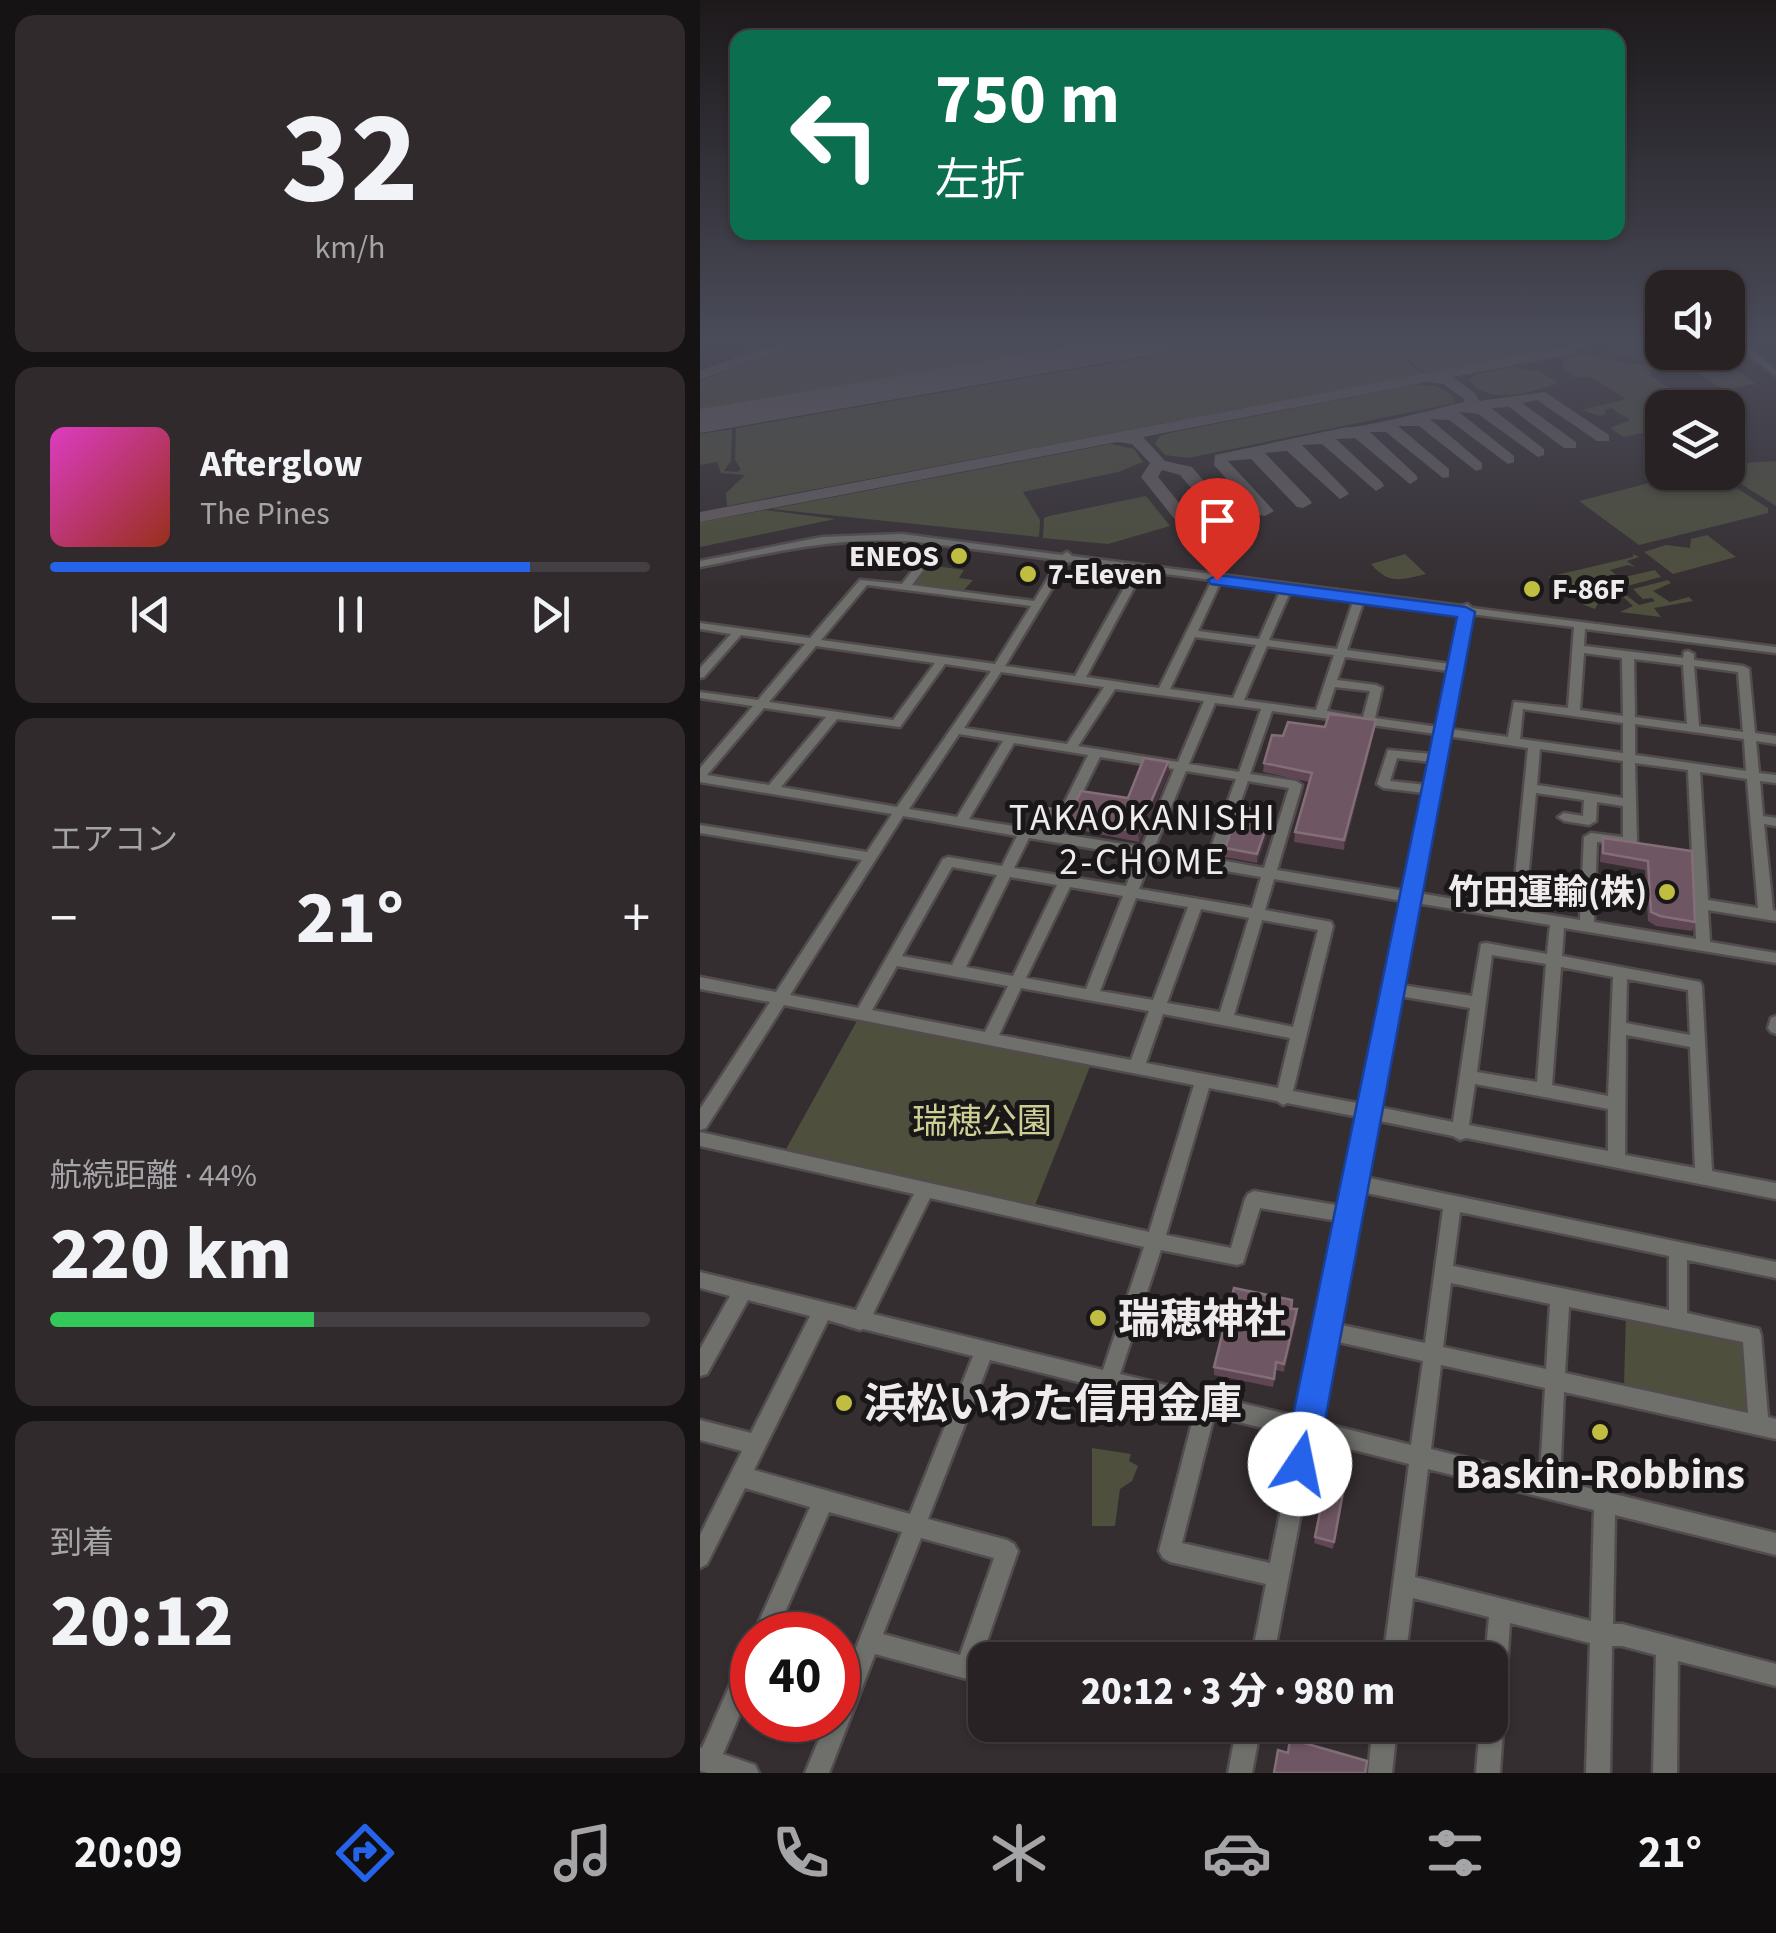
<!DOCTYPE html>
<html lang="ja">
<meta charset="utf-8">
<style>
body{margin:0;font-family:"Source Sans 3","Noto Sans JP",sans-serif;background:#302a2d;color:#f1f3f6;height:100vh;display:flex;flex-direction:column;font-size:38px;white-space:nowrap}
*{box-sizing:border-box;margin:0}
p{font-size:32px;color:#a5a4a7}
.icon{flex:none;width:55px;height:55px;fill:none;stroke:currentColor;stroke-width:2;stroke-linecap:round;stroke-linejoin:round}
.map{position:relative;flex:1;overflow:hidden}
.sheet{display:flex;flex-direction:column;gap:15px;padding:15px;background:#161314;width:700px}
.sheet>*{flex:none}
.guide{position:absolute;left:30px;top:30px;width:895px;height:210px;border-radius:20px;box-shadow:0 2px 8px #0004,0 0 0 2px #443f42;background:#0b6e4f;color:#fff;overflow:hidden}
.fabs{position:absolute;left:945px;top:270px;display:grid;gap:20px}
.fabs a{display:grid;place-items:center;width:100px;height:100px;border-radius:20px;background:#282225;box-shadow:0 2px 8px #0004,0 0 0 2px #443f42;font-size:50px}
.speed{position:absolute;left:30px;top:1612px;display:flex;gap:20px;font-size:50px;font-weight:700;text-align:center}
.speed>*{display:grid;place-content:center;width:130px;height:130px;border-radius:50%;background:#282225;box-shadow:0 2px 8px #0004,0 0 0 2px #443f42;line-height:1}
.speed .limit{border:15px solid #d22;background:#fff;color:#111}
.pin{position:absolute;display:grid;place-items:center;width:85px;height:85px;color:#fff;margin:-102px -42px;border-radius:50% 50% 50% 0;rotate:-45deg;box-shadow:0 0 10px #0007}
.pin .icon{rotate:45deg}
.me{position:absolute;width:110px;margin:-55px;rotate:11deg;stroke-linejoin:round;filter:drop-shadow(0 0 8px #0008)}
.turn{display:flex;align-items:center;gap:35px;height:210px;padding:0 40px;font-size:45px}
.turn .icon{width:130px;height:130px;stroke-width:2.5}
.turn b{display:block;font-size:70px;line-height:85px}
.big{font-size:75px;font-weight:800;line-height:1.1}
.sheet .tile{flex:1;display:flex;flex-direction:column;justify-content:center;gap:15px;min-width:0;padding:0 35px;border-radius:20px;background:#302a2d}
.sheet .dial{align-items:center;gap:0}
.dial b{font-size:130px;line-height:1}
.song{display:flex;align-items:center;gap:30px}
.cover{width:120px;height:120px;border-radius:15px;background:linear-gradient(135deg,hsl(310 70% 55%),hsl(10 70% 35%))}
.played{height:10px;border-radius:5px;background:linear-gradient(90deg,#2563eb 80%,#443f42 80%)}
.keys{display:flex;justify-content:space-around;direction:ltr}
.heat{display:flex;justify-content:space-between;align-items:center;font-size:55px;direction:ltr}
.charge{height:15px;border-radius:8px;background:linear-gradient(90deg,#34c759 44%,#443f42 0)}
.trip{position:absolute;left:268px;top:1642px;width:540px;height:100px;border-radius:20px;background:#282225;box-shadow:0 2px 8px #0004,0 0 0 2px #443f42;font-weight:800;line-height:100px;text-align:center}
.tabs{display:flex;height:160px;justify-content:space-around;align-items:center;background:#100e0f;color:#a5a4a7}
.tabs .icon{width:70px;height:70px}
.tabs .current{color:#2563eb}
.tabs b{font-size:45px;color:#f1f3f6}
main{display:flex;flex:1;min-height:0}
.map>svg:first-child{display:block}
.green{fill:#4e4f3c}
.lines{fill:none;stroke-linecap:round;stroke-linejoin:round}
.taxiway{fill:#645e60;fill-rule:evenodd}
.runway{fill:#645e60;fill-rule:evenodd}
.minor-casing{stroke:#534c4f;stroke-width:5}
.minor{fill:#6f706c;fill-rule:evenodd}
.wall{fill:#604553}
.shaded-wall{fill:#48343e}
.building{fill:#6f5663;stroke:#836e78;stroke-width:2.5}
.route{fill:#2563eb;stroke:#184099;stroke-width:2.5}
.poi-dot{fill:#bfbe41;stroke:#1a1719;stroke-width:4}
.labels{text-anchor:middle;stroke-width:10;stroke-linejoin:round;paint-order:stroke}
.far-poi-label{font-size:30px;font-weight:bold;fill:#efebec;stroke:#1a1719;text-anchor:start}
.poi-label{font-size:35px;font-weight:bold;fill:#efebec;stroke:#1a1719;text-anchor:end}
.park-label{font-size:35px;fill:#cecf95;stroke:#1a1719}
.neighbourhood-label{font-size:38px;letter-spacing:2.5px;fill:#efebec;stroke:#1a1719}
.near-poi-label{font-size:42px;font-weight:bold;fill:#efebec;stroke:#1a1719;text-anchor:start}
</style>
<main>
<section class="sheet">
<div class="tile dial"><b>32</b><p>km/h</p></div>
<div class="tile">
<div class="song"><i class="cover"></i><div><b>Afterglow</b><p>The Pines</p></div></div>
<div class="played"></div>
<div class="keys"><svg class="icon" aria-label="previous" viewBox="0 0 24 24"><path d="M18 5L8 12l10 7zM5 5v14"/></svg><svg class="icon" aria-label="pause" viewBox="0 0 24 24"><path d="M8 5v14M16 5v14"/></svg><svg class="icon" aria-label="next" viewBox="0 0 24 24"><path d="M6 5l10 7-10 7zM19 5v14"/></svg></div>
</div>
<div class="tile"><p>エアコン</p>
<div class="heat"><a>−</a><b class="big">21°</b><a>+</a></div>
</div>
<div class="tile"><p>航続距離 · 44%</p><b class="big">220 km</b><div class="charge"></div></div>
<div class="tile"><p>到着</p><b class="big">20:12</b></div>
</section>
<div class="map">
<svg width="1076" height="1773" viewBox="0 0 1076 1773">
<rect width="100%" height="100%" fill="#352e31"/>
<path class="green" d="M131 342H406L0 410V381L73 353Z
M534 342H678L677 346 691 349 723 374 27 506 26 493 45 475 21 473 17 462 0 465V434L32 429 31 461 24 471 38 472 41 469 35 460 36 428Z
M692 342H873L853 349 726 373 693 349 696 345Z
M923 342H962V352L1006 353 1025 358 992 353 970 357 973 364 950 370 952 377 1000 407 962 408V428L941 421 953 431 923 437 910 428 930 420 911 408 904 410 906 414 900 416 882 410 926 399 891 377H875L861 366 865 359C893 348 921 369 949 363L908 350Z
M1025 361 1060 387 1052 384 1034 388 1039 392 1024 390 993 370Z
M813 367 839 371 858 383C831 393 789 406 769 380L776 374Z
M714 385 736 386 753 395 755 403 488 458 465 455 455 444 460 436 469 433Z
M411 444 434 449 443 462 418 472 323 492 340 520 339 537 71 509Z
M1076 461V506L1024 473 1028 464Z
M988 473H1013L1068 508V513L939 545 879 501Z
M446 496 470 526 408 544 343 538 344 518 349 516Z
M66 510 135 519 0 547V522Z
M1007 535 1036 557 973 574 944 552 966 545 990 548 991 539Z
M705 554 726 574C701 580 689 585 671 564Z
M933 554 939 557 927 561 935 567 928 565 910 570 920 578 955 570 961 577 878 599 848 577 933 557Z
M228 565 264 570 259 578 273 580 263 591 214 586 212 582Z
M968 580 971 583 953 591 970 602 989 597 993 601 954 608 961 617 920 612 933 606 922 596 898 603 895 609 882 604 922 592 939 605 955 601 952 598 943 599 933 589Z
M158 1019 391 1064 333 1210 87 1156 85 1151Z
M926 1313 1045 1337 1051 1416 924 1386Z
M392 1448 431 1454 429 1461 438 1466 432 1481 420 1489 415 1526H392Z"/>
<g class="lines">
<path class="taxiway" d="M90 342H119L67 355 0 380V371L58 349Z
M874 342H894L867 355 753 377 776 394 779 401 845 392 909 435V441H897L837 400 822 403 876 442V448H864L809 407 791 408 844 449V455L838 457 778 414 759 412 814 456V462L808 464 749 420 730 419 782 463V469L776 471 719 426H698L749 469V477L743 478 686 432H670L716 475 718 479 710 484 655 438 636 439 682 482 684 486 676 491 622 444 602 445 646 490 649 494 640 499 587 451 565 453 609 499 612 503 603 508 597 507 551 459 528 461 574 511 565 516 559 515 514 465 515 455 647 427C660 429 743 407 764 402V399L743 384 728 382 443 437 465 461 492 467 536 519 521 523 480 475 462 470 458 477 499 527 490 532 484 531 441 477 450 463 432 444 417 442 0 522V512L858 348Z"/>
<path class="runway" d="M396 342H480L475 350 462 353 0 433V409Z"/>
<g class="minor-casing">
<path id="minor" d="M1033 342H1042L1076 370V376Z
M202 534 362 555 367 552 372 556 762 606 767 604 772 608 1076 647V653L885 629 884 646 983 658 984 652 988 651 994 654V660L1043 666 1049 669 1055 733 1076 736V744L1056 741 1059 773 1076 775V783L1060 781 1063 816 1076 818V826L1064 824 1073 910 1076 911V921L1008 910 1010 942 1076 953V963L864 928 862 956 1000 982 1002 986 1012 1171 1076 1183V1199L766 1138 760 1140 753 1136 675 1120 664 1177 1076 1262V1278L987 1260V1313L1059 1329 1061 1335 1068 1417 1076 1419V1439L864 1392 860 1481 1076 1533V1555L915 1515 913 1624H922L1076 1664V1686L978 1661 977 1773H953L956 1655 922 1646H912L910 1773H886L890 1643 810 1623 800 1773H776L780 1725H790V1660H785L789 1617 713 1598 705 1660H683L709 1464 615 1440 573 1660H551L566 1584 470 1562 463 1558 459 1551 495 1411 290 1360 228 1519 307 1540 314 1544 318 1551 275 1676 267 1679 175 1654 129 1773H105L127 1720H138V1693L202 1532 129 1512 75 1635H53L110 1507 45 1488 7 1564 0 1568V1535L42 1451 0 1440V1420L51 1433 110 1316 48 1300 7 1374 0 1376V1349L30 1296 0 1288V1272L156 1310 214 1194 0 1146V1132L449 1232 494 1085 84 1005 6 1128 0 1130V1109L70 1002 0 989V977L76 992 162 860 0 833V825L167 852 192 814 0 782V768L53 706 0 698V692L58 700 105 644 41 635 4 677 0 678V668L31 634 0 629V623L110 638 160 580 202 584 233 544C151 533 80 551 0 567V561L122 537ZM242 545 359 560 334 601 212 585ZM368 562 434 570 375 676 305 666ZM443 571 512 580 459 688 386 677ZM521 581 581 589 559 639 498 631ZM167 585 331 606 295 664 121 640ZM591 590 654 599 637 649 569 640ZM664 600 761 612 750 664 647 650ZM771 614 874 627 868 708 814 702 808 737 749 729ZM495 637 556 645 533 698 470 689ZM116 646 235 663 193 720 69 702ZM567 646 634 655 616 710 544 700ZM884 653 922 658 923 716 880 710ZM645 657 749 671 738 727 675 718 682 688 676 685 637 680ZM934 659 983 665 987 724 935 717ZM245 664 291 671 197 807 81 787 137 719 200 727ZM994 666 1038 672 1043 732 999 726ZM301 672 404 687 367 744 264 728ZM635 687 670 691 663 717 627 711ZM415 689 504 701 478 762 378 746ZM515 703 561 709 539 772 489 764ZM64 708 126 717 69 785 7 775ZM823 709 923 723V753L820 739ZM572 711 736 734 732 754 688 750 677 784 683 788 724 793 705 891 577 870 602 785 596 781 550 774ZM935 724 1044 739 1046 771 935 755ZM259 734 303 741 257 817 209 809ZM748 736 828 748 812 909 718 893ZM314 743 388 755 350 832 269 819ZM840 749 923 761V798L837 785ZM400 757 474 769 442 847 362 834ZM697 758 731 762 726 785 690 781ZM935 763 988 770 996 939 894 922 897 842 924 844 930 848 937 843ZM486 771 536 779 507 858 454 849ZM1000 772 1047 779 1058 908 1008 900ZM548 781 589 788 564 868 520 860ZM836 793 884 800 883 816 864 813 858 817 864 821 889 825 896 821 897 802 923 806V837L891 833 884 837 880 920 825 911ZM203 816 317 836 302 866 248 857 243 859 158 1008 90 995ZM329 838 438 856 426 886 314 868ZM451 858 561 877 552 908 439 889ZM252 867 297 875 252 965 202 956ZM310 877 357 885 313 976 266 967ZM574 879 703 901 662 1104 593 1091 633 926 631 922 626 921 565 910ZM370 887 423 896 386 989 326 978ZM436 898 488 907 453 1000 400 991ZM716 903 850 925 847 954 786 943 781 944 772 996 701 985ZM501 909 549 918 520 1012 467 1003ZM562 920 618 930 593 1027 534 1015ZM792 955 846 964 837 1082 777 1072ZM197 966 308 986 285 1032 172 1010ZM861 967 913 977 908 1096 852 1085ZM927 979 988 990 990 1035 926 1023ZM321 988 449 1011 431 1060 299 1035ZM699 996 770 1008 753 1122 678 1107ZM463 1014 590 1038 578 1088 446 1063ZM926 1035 990 1047 995 1168 925 1155ZM775 1084 908 1109V1151L769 1125ZM509 1088 577 1101 583 1105 587 1103 659 1117 642 1206 554 1191 548 1194 545 1199 531 1248 466 1235ZM662 1192 743 1209 725 1343 637 1324ZM230 1198 444 1247 403 1370 173 1314ZM560 1208 639 1221 599 1417 420 1374 461 1250 537 1265 543 1263ZM760 1212 969 1256V1310L753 1266ZM751 1283 850 1304 846 1369 743 1347ZM869 1307 1043 1342 1048 1413 865 1373ZM128 1320 160 1330 163 1329 273 1356 210 1514 54 1470ZM634 1341 723 1361 711 1445 618 1422ZM741 1365 845 1388 840 1476 731 1449ZM514 1416 596 1436 570 1563 482 1543ZM728 1469 894 1510 891 1621 715 1577ZM221 1538 294 1558 260 1655 183 1634Z
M1076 1016V1034L1071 1032 1068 1028 1071 1018Z
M52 1650V1686L23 1754 55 1765 59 1773H8L0 1771V1747L2 1748 44 1653Z
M537 1725H561L552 1773H528Z
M673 1725H697L692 1773H668Z"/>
</g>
<use href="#minor" class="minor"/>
</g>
<path class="wall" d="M676 720 675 729 644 850 594 842 595 832 609 782 563 772 564 763 583 736 625 727Z
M469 772 439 842 369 828 368 818 428 798Z
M354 815 350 824 336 822 335 816Z
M572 820 557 863 525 857V848Z
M903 838 992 851 995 922 992 931 956 926 948 921 945 870 900 862 901 847Z
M591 1309H597V1318L584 1372 576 1370 573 1387 514 1375V1367Z
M614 1478 644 1487 633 1549 614 1543 621 1508 613 1485Z"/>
<path class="shaded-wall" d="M676 720 675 729 644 850V840Z
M468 762 469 772 439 842 438 832Z
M572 811V820L557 863V854Z
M597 1309V1318L584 1372V1364Z"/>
<path class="building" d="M629 714 676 720 644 840 595 832 612 773 564 763 572 735 583 736 588 722 625 727Z
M444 758 468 762 438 832 368 818 381 791 428 798Z
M339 807 353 809 349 818 335 816Z
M540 807 572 811 557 854 525 848Z
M903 838 992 851 995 922 960 916 951 912 948 861 903 853Z
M534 1288 592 1300 591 1309H597L584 1364 576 1362 574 1379 514 1367Z
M614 1478 644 1487 634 1542 615 1537 622 1502Z
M590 1739 667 1761 665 1773H574L578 1750 588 1753Z"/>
<linearGradient id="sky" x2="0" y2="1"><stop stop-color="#1d191b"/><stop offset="0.58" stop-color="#4b4c5a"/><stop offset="1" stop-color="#4b4c5a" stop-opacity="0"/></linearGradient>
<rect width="1076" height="590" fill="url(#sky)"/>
<path class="route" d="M517 575 766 607 775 612 617 1464 612 1476 600 1481 588 1476 583 1464 757 617 511 584 508 580Z"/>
<g class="poi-dot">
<circle cx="259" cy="556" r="10"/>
<circle cx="328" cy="574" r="10"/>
<circle cx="832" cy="589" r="10"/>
<circle cx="967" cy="892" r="10"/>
<circle cx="398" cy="1318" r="10"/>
<circle cx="144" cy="1403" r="10"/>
<circle cx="900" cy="1432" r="10"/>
</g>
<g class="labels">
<g class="far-poi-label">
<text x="239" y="566" text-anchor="end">ENEOS</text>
<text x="348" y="584">7-Eleven</text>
<text x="852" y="599">F-86F</text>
</g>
<g class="poi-label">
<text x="947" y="904">竹田運輸(株)</text>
</g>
<g class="park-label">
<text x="282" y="1133">瑞穂公園</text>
</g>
<g class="neighbourhood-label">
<text x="443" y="830">TAKAOKANISHI<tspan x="443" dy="44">2-CHOME</tspan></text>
</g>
<g class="near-poi-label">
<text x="418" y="1333">瑞穂神社</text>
<text x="164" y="1418">浜松いわた信用金庫</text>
<text x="900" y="1488" text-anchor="middle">Baskin-Robbins</text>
</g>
</g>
</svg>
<div class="fabs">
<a><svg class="icon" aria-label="sound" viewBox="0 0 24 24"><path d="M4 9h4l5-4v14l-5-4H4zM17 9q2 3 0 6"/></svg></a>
<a><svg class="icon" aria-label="layers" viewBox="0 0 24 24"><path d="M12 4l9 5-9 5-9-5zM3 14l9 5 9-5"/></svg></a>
</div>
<div class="speed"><div class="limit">40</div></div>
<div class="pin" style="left:517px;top:580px;background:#d93025"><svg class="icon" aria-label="arrive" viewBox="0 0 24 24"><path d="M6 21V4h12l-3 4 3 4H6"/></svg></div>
<svg class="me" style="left:600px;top:1464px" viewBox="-20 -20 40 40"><circle r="19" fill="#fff"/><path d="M0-13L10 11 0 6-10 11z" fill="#2563eb"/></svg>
<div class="trip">20:12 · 3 分 · 980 m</div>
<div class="guide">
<div class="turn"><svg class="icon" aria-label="left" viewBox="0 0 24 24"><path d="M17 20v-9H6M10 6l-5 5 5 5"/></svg><div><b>750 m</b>左折</div></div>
</div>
</div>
</main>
<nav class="tabs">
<b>20:09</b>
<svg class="icon current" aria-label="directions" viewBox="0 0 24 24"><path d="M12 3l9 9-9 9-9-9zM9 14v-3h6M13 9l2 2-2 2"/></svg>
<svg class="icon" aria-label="music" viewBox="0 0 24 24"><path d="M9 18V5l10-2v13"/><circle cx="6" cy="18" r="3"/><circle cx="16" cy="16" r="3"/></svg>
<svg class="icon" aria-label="phone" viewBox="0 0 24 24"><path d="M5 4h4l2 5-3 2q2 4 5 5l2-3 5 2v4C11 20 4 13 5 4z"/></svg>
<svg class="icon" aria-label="climate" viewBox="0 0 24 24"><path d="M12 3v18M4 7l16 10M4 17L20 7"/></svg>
<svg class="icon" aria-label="car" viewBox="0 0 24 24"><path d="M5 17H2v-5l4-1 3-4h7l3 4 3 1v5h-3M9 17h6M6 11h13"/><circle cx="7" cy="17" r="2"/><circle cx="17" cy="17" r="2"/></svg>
<svg class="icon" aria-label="filters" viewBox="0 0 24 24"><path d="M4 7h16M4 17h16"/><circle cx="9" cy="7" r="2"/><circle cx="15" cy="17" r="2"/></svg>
<b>21°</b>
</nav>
